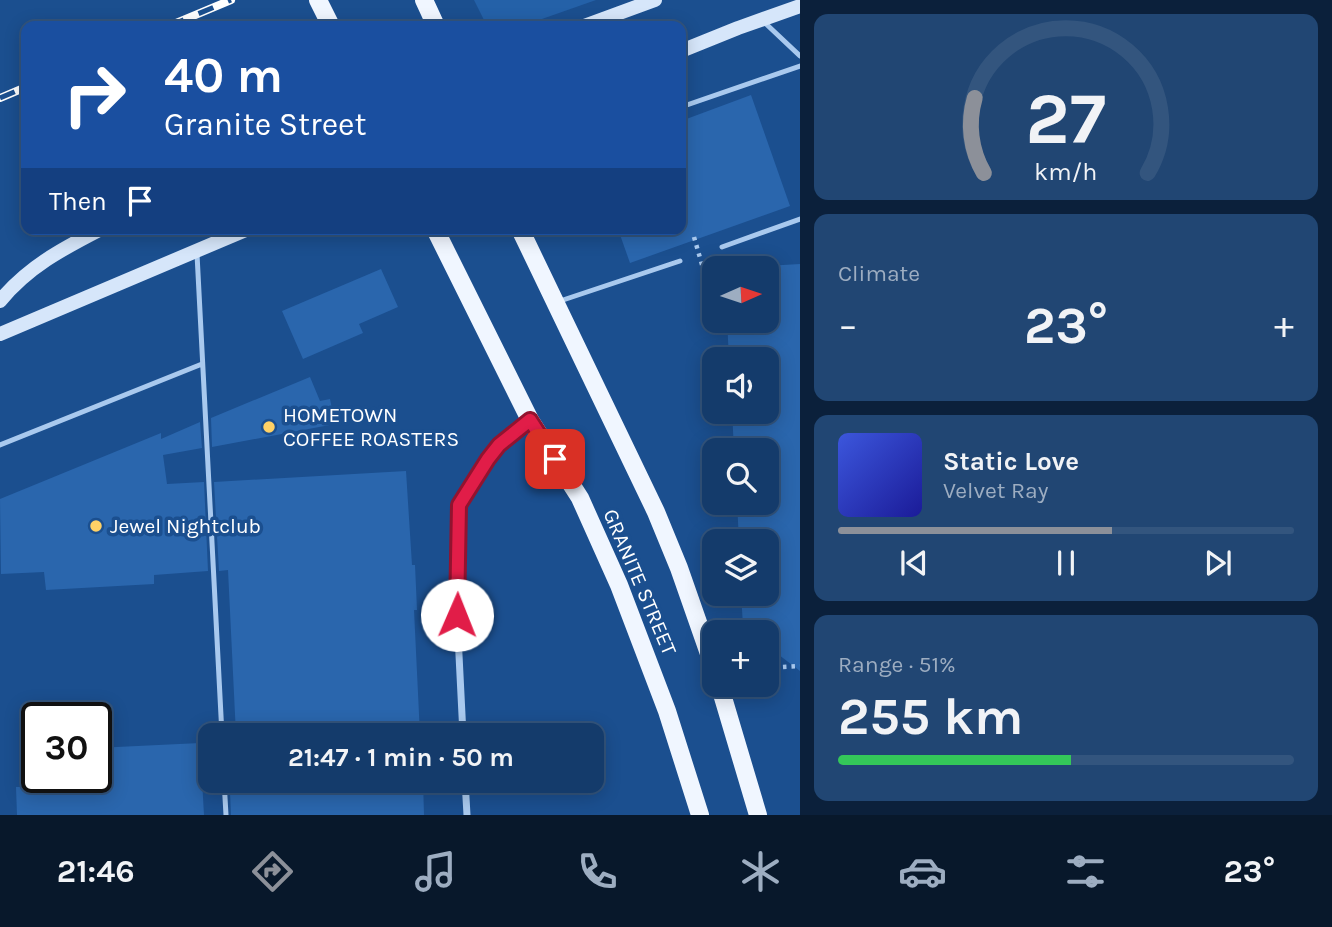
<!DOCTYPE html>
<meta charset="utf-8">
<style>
body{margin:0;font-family:Karla,sans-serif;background:#214673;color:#f1f3f6;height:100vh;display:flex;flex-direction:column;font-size:26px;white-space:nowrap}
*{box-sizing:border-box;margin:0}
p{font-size:23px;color:#9dadc1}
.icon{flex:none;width:38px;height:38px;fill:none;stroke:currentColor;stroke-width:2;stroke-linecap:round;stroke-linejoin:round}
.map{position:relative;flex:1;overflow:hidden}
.drawer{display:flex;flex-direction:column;gap:14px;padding:14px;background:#0b203b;width:532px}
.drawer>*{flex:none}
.guide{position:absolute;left:21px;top:21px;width:665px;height:214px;border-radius:14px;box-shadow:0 4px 18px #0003,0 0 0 2px #33557e;background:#1a4fa0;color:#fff;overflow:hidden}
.needle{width:46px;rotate:87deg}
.buttons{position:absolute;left:702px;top:256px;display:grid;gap:14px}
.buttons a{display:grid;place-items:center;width:77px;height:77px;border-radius:14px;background:#143b6b;box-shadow:0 4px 18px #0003,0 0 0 2px #33557e;font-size:35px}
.speed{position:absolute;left:21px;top:702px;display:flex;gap:14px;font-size:35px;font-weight:700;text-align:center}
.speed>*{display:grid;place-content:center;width:91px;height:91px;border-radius:50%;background:#143b6b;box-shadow:0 4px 18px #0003,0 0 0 2px #33557e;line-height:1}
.speed .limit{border:4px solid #111;border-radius:10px;background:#fff;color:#111}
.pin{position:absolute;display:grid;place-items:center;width:60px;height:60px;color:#fff;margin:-30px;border-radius:14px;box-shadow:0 4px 10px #0006}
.me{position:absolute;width:77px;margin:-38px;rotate:1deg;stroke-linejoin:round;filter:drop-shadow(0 0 5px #0008)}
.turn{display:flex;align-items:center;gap:24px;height:147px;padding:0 28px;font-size:32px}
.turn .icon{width:91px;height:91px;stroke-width:2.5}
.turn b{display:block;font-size:49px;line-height:60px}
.then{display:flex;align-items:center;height:66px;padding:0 28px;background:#0003;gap:14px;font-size:26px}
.big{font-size:52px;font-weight:700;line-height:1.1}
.drawer .widget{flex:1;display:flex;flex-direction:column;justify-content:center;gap:10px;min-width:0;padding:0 24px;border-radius:14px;background:#214673}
.drawer .dial{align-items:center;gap:0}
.dial svg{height:182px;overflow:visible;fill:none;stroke:#33557e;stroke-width:7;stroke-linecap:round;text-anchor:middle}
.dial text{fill:#f1f3f6;stroke:none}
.song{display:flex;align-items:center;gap:21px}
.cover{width:84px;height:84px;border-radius:10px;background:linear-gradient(135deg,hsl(230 70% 55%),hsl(240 70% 35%))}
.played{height:7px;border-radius:4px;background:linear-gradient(90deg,#8c9099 60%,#33557e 60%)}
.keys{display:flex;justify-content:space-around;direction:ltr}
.heat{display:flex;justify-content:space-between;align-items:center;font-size:38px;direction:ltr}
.charge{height:10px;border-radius:5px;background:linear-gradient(90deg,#34c759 51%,#33557e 0)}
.trip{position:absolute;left:198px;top:723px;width:406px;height:70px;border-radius:14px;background:#143b6b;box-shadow:0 4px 18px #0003,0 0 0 2px #33557e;font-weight:700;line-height:70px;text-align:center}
.menu{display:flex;height:112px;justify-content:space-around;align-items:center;background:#08182b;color:#9dadc1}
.menu .icon{width:49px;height:49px}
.menu .on{color:#8c9099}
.menu b{font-size:32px;color:#f1f3f6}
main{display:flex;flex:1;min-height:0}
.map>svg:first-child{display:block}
.green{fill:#2461a8}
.building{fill:#2a66ad}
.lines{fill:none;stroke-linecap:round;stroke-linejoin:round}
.path{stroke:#a9c9ee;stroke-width:4.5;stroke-dasharray:3.5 5;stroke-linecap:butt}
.lane{stroke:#a9c9ee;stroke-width:5}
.street{stroke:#a9c9ee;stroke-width:7}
.secondary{stroke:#d6e6fa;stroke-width:14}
.primary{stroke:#f0f6ff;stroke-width:18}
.rail-casing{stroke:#fff;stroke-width:8}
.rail{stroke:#1b4f8f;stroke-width:5;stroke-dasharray:16;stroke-linecap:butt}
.path-bridge{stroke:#a9c9ee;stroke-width:4.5;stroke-dasharray:3.5 5;stroke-linecap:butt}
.route-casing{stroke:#92132f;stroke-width:18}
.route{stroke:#e11d48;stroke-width:12}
.poi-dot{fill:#ffd166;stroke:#1b4f8f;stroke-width:2.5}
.labels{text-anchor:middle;stroke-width:7;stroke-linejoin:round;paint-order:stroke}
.poi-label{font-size:21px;fill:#fff;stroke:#1b4f8f;text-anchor:start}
.street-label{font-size:21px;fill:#fff;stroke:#1b4f8f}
</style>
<main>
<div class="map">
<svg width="800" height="815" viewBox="0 0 800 815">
<rect width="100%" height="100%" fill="#1b4f8f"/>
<path class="green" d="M474 0H596L522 26H487Z"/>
<path class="building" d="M751 95 790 206 630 263 618 229H681V121Z
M800 264V671L766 645V632H750L743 626 741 593H766V541H739L737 502H766V450H734L732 411H766V359H729L727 320H766V266Z
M381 269 398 307 359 324 363 333 303 359 282 311Z
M310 377 320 401 330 399 335 424 212 447 211 418Z
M200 422 202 448 163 455 167 484 204 482 208 571 154 575V584L46 590 44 572 1 574 0 499 161 433V439Z
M406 471 412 565H415L417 610H414L420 735H236L228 570 219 571 214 482Z
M200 743 204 815H17L16 787H31L30 777H96V748Z
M306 780H423L424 815H231L230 792 306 789Z"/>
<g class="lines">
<path class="path" d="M766 668 800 666"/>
<path class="lane" d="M764 22 800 56
M681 107 800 66
M722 247 800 219
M197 254 222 735
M557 302 680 261
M0 445 202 364
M224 780 226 815"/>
<path class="street" d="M463 735 457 615 459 505 488 459 499 445 530 420
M465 780 467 815"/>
<path class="secondary" d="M584 26 655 0
M681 51 738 28 800 6
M0 301C28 267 62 249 101 229
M0 334 248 229"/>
<path class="primary" d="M318 0 331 26
M424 0 436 26
M435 229 530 420 580 498 619 585 667 711 700 815
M520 229 656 512 679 568 714 668
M719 684 758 815"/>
<g class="rail-casing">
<path id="rail" d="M169 26 231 0
M0 98 26 87"/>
</g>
<use href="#rail" class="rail"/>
<path class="path-bridge" d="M694 237 709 289 714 292"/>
</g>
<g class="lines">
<g class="route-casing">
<path id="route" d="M457 615 459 505 488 459 499 445 530 420 555 459"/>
</g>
<use href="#route" class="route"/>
</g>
<g class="poi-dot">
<circle cx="269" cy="427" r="7"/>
<circle cx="96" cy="526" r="7"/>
</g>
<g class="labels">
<g class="poi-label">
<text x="283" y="422">HOMETOWN<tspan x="283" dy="24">COFFEE ROASTERS</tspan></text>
<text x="110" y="533">Jewel Nightclub</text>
</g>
<g class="street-label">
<text transform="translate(640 582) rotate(67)" y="7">GRANITE STREET</text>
</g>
</g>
</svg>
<div class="buttons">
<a><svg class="needle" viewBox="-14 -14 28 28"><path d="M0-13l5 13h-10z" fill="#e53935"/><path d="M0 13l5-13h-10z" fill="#9dadc1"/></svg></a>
<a><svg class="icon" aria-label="sound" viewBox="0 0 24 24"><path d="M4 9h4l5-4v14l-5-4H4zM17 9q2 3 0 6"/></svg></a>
<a><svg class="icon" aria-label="search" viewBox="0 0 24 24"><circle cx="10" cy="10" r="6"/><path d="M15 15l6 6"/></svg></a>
<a><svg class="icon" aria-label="layers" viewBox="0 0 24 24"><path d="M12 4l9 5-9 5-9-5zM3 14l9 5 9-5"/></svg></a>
<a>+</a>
</div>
<div class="speed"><div class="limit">30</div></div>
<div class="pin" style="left:555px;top:459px;background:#d93025"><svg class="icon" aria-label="arrive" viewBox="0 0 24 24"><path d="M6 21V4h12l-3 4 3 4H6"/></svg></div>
<svg class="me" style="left:457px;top:615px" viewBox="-20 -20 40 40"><circle r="19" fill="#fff"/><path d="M0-13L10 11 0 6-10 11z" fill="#e11d48"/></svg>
<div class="trip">21:47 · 1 min · 50 m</div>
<div class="guide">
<div class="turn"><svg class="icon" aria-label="right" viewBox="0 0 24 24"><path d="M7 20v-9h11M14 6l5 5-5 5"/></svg><div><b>40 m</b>Granite Street</div></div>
<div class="then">Then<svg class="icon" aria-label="arrive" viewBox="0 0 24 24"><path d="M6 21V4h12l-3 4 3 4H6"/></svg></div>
</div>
</div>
<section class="drawer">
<div class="widget dial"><svg viewBox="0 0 100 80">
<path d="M14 69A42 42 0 1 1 86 69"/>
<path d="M14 69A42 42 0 0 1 10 36" stroke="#8c9099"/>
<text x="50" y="56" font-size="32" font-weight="700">27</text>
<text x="50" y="72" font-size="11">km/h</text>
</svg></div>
<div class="widget"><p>Climate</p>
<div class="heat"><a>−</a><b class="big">23°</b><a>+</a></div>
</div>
<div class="widget">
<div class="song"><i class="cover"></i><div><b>Static Love</b><p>Velvet Ray</p></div></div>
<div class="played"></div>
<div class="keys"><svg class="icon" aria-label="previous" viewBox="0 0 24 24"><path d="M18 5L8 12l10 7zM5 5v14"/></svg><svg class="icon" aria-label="pause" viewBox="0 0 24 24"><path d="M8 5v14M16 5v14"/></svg><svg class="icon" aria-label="next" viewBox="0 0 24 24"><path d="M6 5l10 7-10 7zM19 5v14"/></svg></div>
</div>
<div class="widget"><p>Range · 51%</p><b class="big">255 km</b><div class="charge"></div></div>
</section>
</main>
<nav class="menu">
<b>21:46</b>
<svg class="icon on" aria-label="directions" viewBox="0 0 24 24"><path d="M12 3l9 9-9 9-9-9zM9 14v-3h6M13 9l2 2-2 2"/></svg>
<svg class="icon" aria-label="music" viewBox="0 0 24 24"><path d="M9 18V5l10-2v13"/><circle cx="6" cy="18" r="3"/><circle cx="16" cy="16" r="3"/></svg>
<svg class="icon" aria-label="phone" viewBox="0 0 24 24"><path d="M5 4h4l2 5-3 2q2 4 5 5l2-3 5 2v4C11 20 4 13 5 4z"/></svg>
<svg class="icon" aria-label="climate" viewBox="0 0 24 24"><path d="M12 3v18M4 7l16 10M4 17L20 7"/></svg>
<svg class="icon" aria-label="car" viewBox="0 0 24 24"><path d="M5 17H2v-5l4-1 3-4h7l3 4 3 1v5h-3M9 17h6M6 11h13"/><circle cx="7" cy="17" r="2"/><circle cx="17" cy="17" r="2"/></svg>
<svg class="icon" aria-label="filters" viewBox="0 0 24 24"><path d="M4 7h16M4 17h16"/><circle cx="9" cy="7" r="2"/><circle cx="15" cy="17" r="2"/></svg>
<b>23°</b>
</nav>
